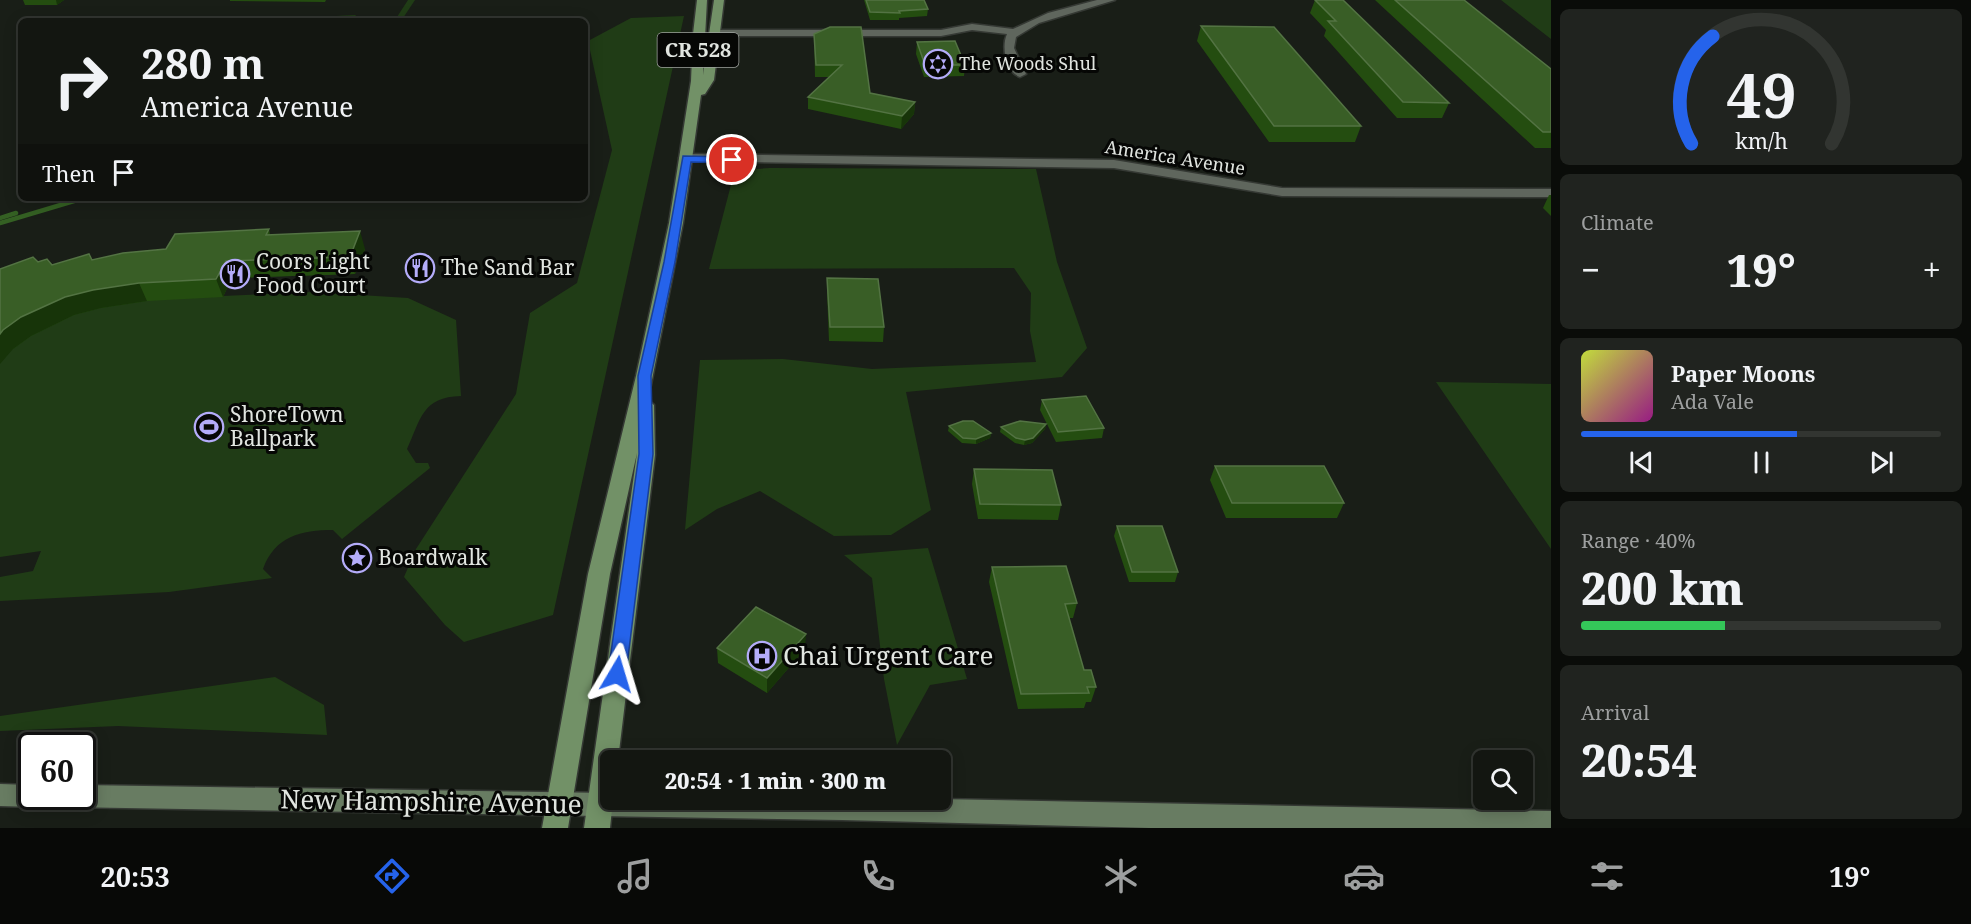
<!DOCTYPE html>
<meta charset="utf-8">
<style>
body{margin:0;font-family:"Noto Serif",serif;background:#20231f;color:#f1f3f6;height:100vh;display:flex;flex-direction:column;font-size:22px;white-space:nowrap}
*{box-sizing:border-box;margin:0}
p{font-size:20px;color:#9d9f9f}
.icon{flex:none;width:33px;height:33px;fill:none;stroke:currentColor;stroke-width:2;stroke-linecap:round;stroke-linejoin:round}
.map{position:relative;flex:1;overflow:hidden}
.drawer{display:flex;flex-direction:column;gap:9px;padding:9px;background:#0a0c09;width:420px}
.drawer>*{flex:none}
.guide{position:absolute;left:18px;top:18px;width:570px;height:183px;border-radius:9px;box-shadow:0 3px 15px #0003,0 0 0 2px #323531;background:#131611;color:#f1f3f6;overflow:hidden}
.fabs{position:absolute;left:1473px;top:750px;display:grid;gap:12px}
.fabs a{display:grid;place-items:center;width:60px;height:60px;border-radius:9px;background:#131611;box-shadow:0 3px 15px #0003,0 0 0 2px #323531;font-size:30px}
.speed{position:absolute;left:18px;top:732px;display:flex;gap:12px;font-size:30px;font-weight:700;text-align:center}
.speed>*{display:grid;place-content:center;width:78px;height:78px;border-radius:50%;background:#131611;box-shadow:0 3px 15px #0003,0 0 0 2px #323531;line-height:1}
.speed .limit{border:3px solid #111;border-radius:9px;background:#fff;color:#111}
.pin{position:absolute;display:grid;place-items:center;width:51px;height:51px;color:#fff;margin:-26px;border:3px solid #fff;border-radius:50%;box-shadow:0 2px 6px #0007}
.me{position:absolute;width:66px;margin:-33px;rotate:7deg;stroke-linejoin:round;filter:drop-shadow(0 0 4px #0008)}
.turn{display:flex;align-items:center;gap:21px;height:126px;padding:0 24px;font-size:27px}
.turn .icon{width:78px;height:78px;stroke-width:2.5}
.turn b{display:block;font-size:42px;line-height:51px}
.then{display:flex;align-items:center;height:57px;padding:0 24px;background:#0003;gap:12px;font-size:22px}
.big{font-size:45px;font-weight:800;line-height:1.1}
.drawer .widget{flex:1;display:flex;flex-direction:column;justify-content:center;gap:9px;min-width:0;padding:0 21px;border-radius:9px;background:#20231f}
.drawer .dial{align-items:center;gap:0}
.dial svg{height:156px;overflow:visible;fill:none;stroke:#323531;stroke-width:7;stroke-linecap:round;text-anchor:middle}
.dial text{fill:#f1f3f6;stroke:none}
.song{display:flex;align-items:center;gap:18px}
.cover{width:72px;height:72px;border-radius:9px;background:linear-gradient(135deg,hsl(70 70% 55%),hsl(310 70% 35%))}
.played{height:6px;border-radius:3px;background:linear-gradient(90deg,#2563eb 60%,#323531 60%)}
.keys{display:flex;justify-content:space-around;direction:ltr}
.heat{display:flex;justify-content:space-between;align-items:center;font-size:33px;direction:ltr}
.charge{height:9px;border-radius:4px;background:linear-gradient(90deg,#34c759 40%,#323531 0)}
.trip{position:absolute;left:600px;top:750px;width:351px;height:60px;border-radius:9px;background:#131611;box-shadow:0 3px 15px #0003,0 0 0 2px #323531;font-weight:800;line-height:60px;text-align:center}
.dock{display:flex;height:96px;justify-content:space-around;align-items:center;background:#080907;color:#9d9f9f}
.dock .icon{width:42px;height:42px}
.dock .current{color:#2563eb}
.dock b{font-size:27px;color:#f1f3f6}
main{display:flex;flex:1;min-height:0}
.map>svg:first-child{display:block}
.green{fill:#203c16}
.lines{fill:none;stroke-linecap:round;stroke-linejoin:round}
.stream{stroke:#346023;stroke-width:4.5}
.street-casing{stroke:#353934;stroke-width:3}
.secondary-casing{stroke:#353934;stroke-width:3}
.primary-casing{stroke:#353934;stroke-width:3}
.street{fill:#5f665d;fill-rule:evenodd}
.secondary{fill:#687c62;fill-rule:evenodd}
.primary{fill:#729167;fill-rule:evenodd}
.wall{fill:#244d10}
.shaded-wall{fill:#173409}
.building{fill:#395e26;stroke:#537343;stroke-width:1.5}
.route{fill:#2563eb;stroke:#184099;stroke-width:1.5}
.labels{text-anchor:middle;stroke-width:6;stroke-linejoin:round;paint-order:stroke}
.far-poi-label{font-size:18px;fill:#e1e5e0;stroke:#060705;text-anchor:start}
.far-street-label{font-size:18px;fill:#e1e5e0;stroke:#060705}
.shield{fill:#060705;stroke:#9fa29e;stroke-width:1.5}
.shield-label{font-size:20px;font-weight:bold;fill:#e1e5e0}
.poi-label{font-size:21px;fill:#e1e5e0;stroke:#060705;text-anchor:start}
.near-poi-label{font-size:26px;fill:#e1e5e0;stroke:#060705;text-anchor:start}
.near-street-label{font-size:26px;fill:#e1e5e0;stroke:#060705}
</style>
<main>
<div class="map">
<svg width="1551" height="828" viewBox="0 0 1551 828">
<rect width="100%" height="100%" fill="#191e17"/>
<path class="green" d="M408 0H415L401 21H241L355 15 359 18 397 17Z
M1501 0H1551V39Z
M684 16 553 615 464 642 445 625 404 577 416 549 516 394 530 313 577 283 612 150 588 41 631 18Z
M770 168 1036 169 1057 262 1087 348 1062 377 906 392 931 510 891 535 834 536 760 491 717 509 685 530 700 360 783 359 872 369 1036 362 1030 331 1031 293 1014 268 709 269 732 181 744 170Z
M365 249 355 274 232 278 223 296 312 292 408 298 456 320 461 396C422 397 421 419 407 449L416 463H428L430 468 342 539 333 530C301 530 275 536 263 569L272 578 169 592 0 601V577L33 571 41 551 0 557V291L272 252Z
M1436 382 1551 384V549Z
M928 548 967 679 930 685 897 745 884 679 872 578 844 555Z
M275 677 324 705 327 735 118 726 0 731V716Z"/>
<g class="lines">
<path class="stream" d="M0 218 16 213
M0 223 84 198"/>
<g class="street-casing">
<path id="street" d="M1097 0H1115L1039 23 1016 37 1014 48 1026 74 1020 77C1006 72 1001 47 1007 34L972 30 941 36H716L711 33 716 30H941L972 24 1013 29 1048 13Z
M686 154 1114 160 1282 188 1551 189V197L1282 196 1114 168 681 161 679 158 681 155Z"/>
</g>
<g class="secondary-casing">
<path id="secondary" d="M0 784 32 785V796H44L41 804 32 807 0 806Z
M82 785 610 793V800L940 799 1551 811V828H1150L842 820 67 807 58 804 55 796H82Z"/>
</g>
<g class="primary-casing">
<path id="primary" d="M697 0H707L703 75 714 0H724L714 80 705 94 701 95 683 223 648 400 654 405 655 455 618 760H610V800H613L610 828H584L637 453 610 574 568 828H542L588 574 636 376 669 223 691 81 693 34Z"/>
</g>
<use href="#street" class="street"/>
<use href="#secondary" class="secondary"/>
<use href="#primary" class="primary"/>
</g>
<path class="wall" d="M23 0H64L57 5H25Z
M230 0H326L325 2 230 1Z
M864 0H924L928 9 927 16 899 18V20H870Z
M1315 0H1343L1449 103 1442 118H1397L1324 36 1326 30 1310 13Z
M1375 0H1464L1551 69V148H1535Z
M1201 26 1361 126 1355 142H1269L1197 41Z
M814 34 870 93 915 102 914 114 901 129 808 109V97L830 77H815Z
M917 42 965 65 964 76 924 77 916 54Z
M1549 195H1551V216L1543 208Z
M269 229 270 235 365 249 355 274 232 278 223 297 147 301 101 308 74 315 31 336 13 349 38 262 52 265 166 249Z
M827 278 884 327 883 342 829 341 827 292Z
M1042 400 1104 428 1102 438 1056 442 1040 410Z
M1046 424 1045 429 1032 443 1024 445 1015 443 1000 432 1001 427Z
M949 426 991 433 990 438 976 444 962 443 948 431Z
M1215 466 1344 503 1337 518H1226L1210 480Z
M974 469 1061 505 1058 520 978 519 972 484Z
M1117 526 1178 572 1175 582H1129L1114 536Z
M992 567 1077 603 1073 618H1069L1084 670 1096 687 1091 702H1086L1084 708 1018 709 989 582Z
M717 648 805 649 767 693 718 663Z"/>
<path class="shaded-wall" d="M56 0H64L57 5Z
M915 102 914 114 901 129 902 116Z
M360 231 365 249 355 274 350 257Z
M226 261 232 278 223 297 216 279Z
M139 283 147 301 101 308 74 315 31 336 13 349 0 364V334L3 330 21 317 65 297 93 290Z
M1046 424 1045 429 1032 443 1024 445 1025 440Z
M991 433 990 438 976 444V439Z
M806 634 805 649 767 693V678Z"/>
<path class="building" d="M866 0H924L928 9 899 11 900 13 870 12Z
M1315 0H1343L1449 103 1403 102 1328 21H1336Z
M1395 0H1464L1551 69V132H1543Z
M1201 26 1274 27 1361 126H1274Z
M830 27H861L870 93 915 102 902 116 808 97 842 65H816L814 34Z
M955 41 965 65H925L917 42Z
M269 229 266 235 360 231 350 257 226 261 216 279 139 283 93 290 65 297 21 317 3 330 0 334V269L33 257 38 262 47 259 52 265 89 254 92 260 123 253 166 249 175 234Z
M827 278 878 279 884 327H830Z
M1086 396 1104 428 1058 432 1042 400Z
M963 421H973L991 433 976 439 963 438 949 426Z
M1020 421 1046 424 1033 438 1025 440 1016 438 1001 427Z
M1215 466H1324L1344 503H1232Z
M974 469 1052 470 1061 505 980 504Z
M1117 526H1162L1178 572H1132Z
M1066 566 1077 603 1065 604 1084 670H1091L1096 687H1087L1089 693 1021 694 992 567Z
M756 607 806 634 767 678 717 648Z"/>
<path class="route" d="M683 156 732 157 737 160 732 163 691 162 675 262 651 376 653 454 626 674 623 679 617 681 611 679 608 674 639 454 638 376 664 262Z"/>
<defs>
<g id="synagogue-ring" transform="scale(1.5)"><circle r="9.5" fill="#060705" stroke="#b4acf9" stroke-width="1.5"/><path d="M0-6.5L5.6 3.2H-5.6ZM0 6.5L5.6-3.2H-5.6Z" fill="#b4acf9"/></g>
<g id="restaurant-ring" transform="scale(1.5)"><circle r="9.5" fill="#060705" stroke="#b4acf9" stroke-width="1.5"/><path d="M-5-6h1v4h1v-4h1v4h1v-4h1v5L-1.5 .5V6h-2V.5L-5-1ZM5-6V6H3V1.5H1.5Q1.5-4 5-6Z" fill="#b4acf9"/></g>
<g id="stadium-ring" transform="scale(1.5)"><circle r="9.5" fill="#060705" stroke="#b4acf9" stroke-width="1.5"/><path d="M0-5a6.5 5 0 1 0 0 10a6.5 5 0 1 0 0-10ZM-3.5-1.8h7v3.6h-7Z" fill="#b4acf9"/></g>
<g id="sight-ring" transform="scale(1.5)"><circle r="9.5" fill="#060705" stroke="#b4acf9" stroke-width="1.5"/><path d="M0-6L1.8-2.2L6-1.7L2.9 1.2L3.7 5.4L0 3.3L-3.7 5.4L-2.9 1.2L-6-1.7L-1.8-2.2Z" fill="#b4acf9"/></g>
<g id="hospital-ring" transform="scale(1.5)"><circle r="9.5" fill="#060705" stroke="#b4acf9" stroke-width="1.5"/><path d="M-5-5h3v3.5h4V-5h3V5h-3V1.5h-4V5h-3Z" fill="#b4acf9"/></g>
</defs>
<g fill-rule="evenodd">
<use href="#synagogue-ring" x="938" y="64"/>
<use href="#restaurant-ring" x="420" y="268"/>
<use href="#restaurant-ring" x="235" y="274"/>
<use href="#stadium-ring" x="209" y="427"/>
<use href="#sight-ring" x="357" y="558"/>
<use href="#hospital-ring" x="762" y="656"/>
</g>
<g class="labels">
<g class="far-poi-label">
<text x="959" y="70">The Woods Shul</text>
</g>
<g class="far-street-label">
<text transform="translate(1175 158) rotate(9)" y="6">America Avenue</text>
</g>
<rect class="shield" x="657.5" y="33" width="81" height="34" rx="4.5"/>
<g class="shield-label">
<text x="698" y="57">CR 528</text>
</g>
<g class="poi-label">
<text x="256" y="269">Coors Light<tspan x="256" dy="24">Food Court</tspan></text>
<text x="441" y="275">The Sand Bar</text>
<text x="230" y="422">ShoreTown<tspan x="230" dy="24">Ballpark</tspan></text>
<text x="378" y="565">Boardwalk</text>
</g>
<g class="near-poi-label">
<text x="783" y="665">Chai Urgent Care</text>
</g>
<g class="near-street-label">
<text transform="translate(431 802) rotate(1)" y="9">New Hampshire Avenue</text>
</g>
</g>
</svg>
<div class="fabs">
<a><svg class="icon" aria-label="search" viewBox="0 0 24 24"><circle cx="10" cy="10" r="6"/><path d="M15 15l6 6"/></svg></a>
</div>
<div class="speed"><div class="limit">60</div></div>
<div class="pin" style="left:732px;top:160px;background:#d93025"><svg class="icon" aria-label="arrive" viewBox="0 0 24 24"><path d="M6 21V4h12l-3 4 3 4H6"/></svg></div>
<svg class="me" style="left:617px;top:674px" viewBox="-20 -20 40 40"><path d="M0-17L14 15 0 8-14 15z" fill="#2563eb" stroke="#fff" stroke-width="4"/></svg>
<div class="trip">20:54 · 1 min · 300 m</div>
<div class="guide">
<div class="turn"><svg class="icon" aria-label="right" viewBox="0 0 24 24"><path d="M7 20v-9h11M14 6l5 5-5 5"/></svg><div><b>280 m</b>America Avenue</div></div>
<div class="then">Then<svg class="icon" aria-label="arrive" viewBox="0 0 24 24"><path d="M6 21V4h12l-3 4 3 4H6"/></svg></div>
</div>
</div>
<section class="drawer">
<div class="widget dial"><svg viewBox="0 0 100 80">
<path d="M14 69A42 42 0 1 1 86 69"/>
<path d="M14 69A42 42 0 0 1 25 14" stroke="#2563eb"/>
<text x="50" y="56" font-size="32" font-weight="700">49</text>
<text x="50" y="72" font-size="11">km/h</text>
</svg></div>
<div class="widget"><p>Climate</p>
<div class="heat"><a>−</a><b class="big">19°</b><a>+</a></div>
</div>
<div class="widget">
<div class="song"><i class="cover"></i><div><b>Paper Moons</b><p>Ada Vale</p></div></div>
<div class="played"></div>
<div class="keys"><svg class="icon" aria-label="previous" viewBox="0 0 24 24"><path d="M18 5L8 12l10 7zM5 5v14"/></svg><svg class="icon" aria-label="pause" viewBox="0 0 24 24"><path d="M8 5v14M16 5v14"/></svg><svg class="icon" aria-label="next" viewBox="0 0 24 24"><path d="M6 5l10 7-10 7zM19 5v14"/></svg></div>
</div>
<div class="widget"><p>Range · 40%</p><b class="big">200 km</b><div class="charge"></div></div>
<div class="widget"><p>Arrival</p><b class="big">20:54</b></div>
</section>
</main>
<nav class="dock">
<b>20:53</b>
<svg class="icon current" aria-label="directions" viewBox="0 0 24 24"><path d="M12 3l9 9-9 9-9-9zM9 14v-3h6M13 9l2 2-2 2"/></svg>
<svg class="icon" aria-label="music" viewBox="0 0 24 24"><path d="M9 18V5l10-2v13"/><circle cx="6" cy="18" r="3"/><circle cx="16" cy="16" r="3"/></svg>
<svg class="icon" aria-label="phone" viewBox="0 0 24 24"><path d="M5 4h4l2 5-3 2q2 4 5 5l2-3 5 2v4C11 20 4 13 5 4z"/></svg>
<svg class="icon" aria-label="climate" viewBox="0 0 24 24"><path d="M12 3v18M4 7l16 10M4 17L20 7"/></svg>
<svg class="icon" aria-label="car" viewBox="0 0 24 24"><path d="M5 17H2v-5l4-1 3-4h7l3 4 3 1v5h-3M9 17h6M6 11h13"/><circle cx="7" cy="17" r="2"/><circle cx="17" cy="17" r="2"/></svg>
<svg class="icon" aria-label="filters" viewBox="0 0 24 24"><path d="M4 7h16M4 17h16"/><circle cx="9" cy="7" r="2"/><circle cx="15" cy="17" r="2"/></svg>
<b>19°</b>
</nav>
